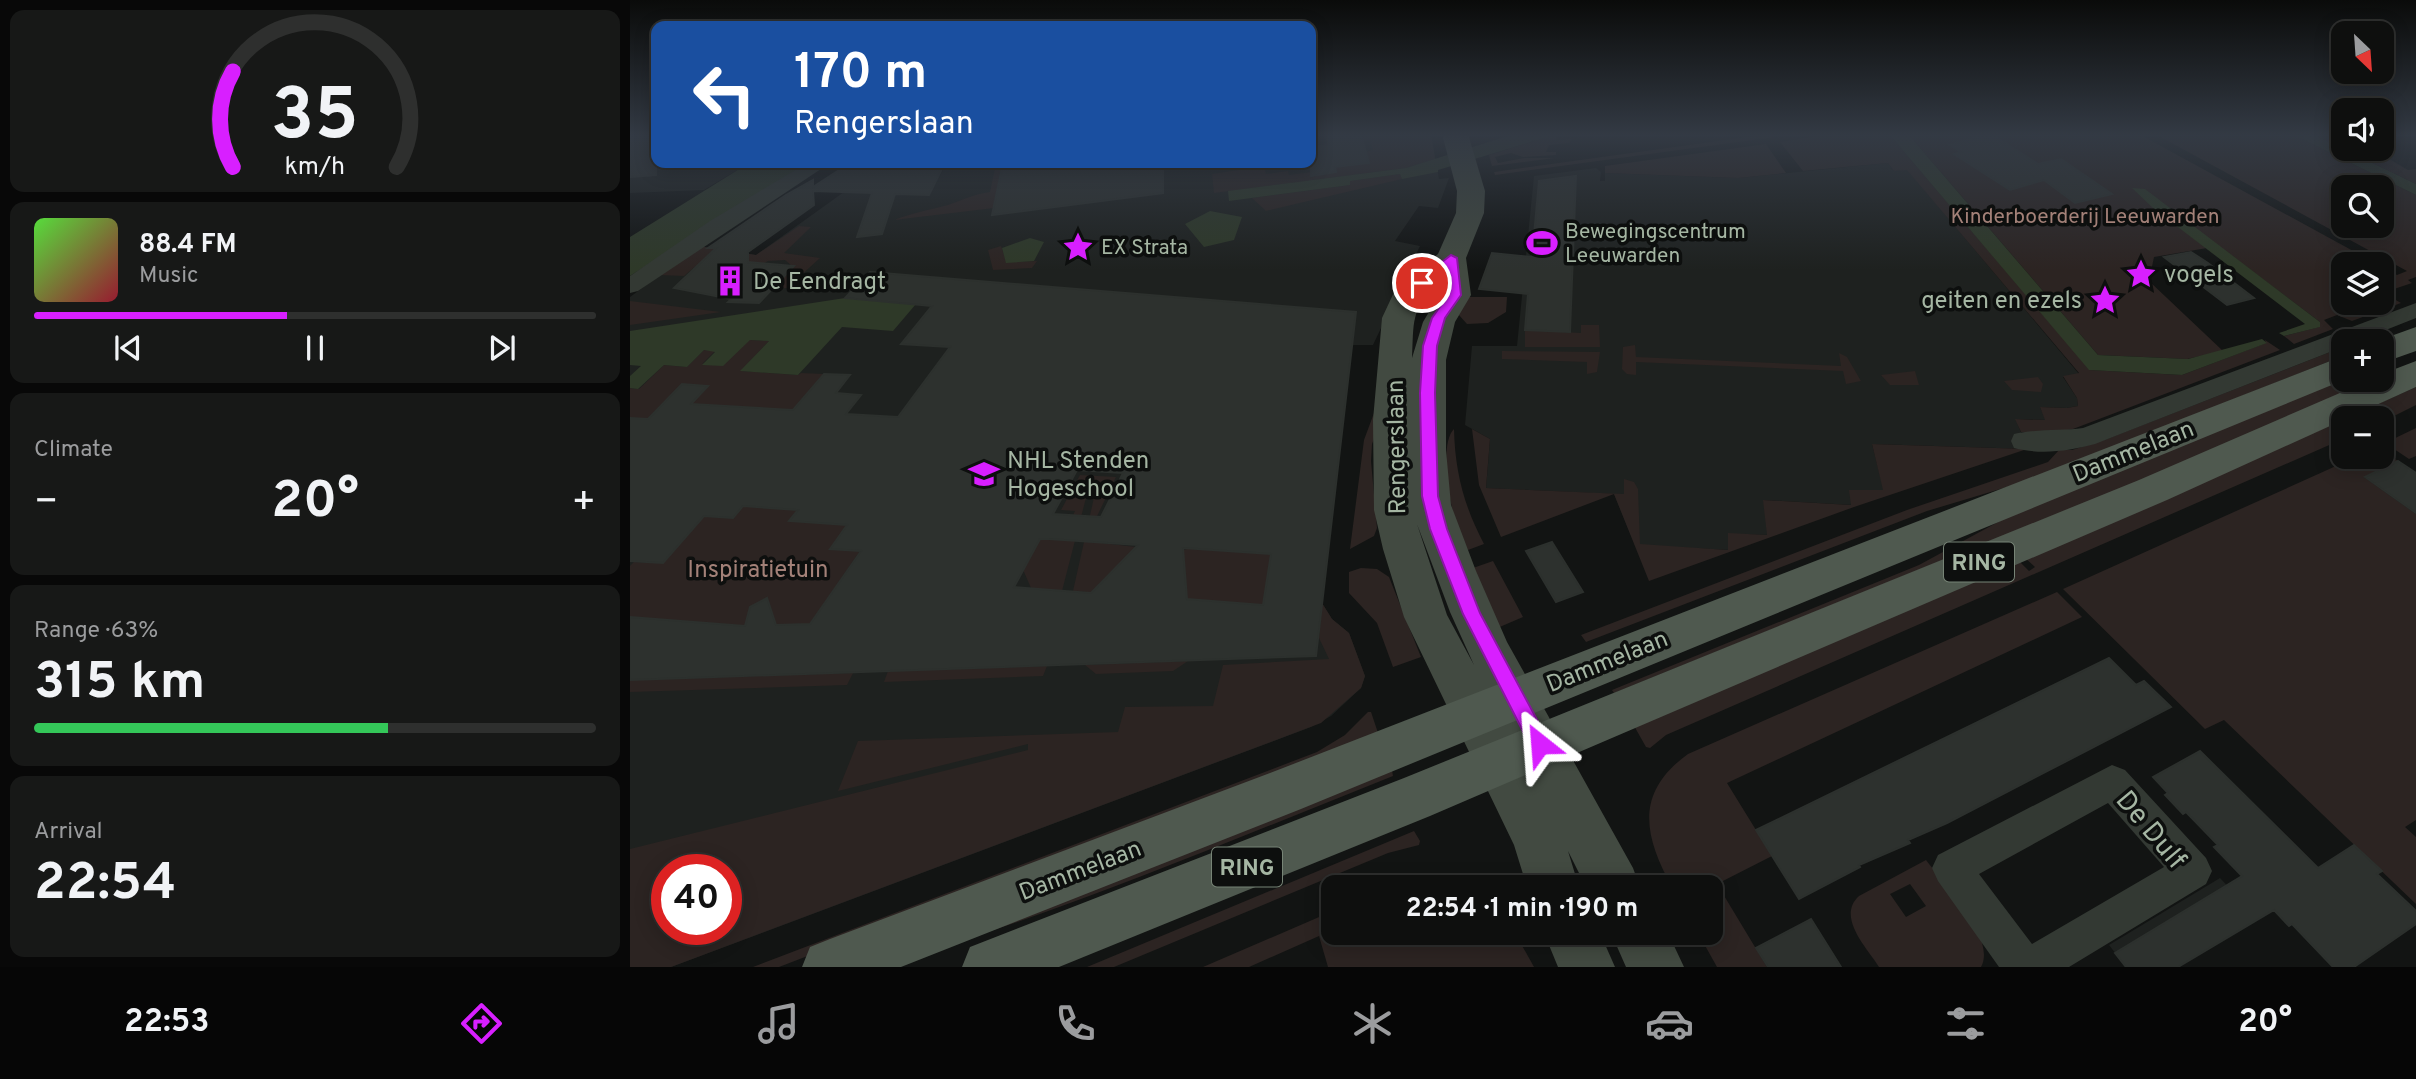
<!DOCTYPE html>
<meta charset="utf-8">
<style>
body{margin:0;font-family:Overpass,sans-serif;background:#171817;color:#f1f3f6;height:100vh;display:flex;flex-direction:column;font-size:26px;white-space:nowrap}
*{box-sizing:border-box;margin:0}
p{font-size:23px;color:#9b9c9e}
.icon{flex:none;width:38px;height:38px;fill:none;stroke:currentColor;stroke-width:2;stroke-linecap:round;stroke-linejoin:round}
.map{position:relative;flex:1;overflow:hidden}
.panel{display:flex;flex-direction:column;gap:10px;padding:10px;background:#080808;width:630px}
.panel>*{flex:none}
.guide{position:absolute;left:21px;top:21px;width:665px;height:147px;border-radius:14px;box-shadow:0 4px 18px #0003,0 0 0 2px #2e2f2e;background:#1a4fa0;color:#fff;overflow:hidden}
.needle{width:46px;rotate:155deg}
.fabs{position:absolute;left:1701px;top:21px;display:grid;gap:14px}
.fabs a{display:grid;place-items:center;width:63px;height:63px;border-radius:14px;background:#0e0f0e;box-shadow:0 4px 18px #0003,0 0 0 2px #2e2f2e;font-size:35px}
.speed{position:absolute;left:21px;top:854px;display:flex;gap:14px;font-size:35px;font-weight:700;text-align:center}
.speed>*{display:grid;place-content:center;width:91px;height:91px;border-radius:50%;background:#0e0f0e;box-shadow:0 4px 18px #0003,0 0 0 2px #2e2f2e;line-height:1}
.speed .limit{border:10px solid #d22;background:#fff;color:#111}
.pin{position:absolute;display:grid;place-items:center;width:60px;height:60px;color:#fff;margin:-30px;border:4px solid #fff;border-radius:50%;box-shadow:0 2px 7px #0007}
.me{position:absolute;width:77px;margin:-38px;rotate:332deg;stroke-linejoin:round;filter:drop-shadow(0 0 5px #0008)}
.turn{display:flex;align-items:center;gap:24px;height:147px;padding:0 28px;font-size:32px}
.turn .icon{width:91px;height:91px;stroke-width:2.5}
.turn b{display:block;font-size:49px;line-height:60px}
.big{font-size:52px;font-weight:700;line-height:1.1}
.panel .card{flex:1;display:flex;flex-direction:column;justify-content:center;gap:10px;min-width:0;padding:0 24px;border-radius:14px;background:#171817}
.panel .dial{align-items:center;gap:0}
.dial svg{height:182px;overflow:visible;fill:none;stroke:#2e2f2e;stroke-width:7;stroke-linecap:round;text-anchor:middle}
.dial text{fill:#f1f3f6;stroke:none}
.song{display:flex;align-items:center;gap:21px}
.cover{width:84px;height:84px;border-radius:10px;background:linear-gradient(135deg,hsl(110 70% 55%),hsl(350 70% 35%))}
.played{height:7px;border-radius:4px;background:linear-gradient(90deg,#d81fff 45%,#2e2f2e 45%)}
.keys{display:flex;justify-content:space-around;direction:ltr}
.heat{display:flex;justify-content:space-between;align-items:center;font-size:38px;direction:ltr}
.charge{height:10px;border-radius:5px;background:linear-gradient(90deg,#34c759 63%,#2e2f2e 0)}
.trip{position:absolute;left:691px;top:875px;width:402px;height:70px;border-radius:14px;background:#0e0f0e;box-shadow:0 4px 18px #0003,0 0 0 2px #2e2f2e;font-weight:700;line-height:70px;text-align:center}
.dock{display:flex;height:112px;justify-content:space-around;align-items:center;background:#060606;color:#9b9c9e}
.dock .icon{width:49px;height:49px}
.dock .current{color:#d81fff}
.dock b{font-size:32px;color:#f1f3f6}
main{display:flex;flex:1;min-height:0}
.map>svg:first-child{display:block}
.built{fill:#1e211f;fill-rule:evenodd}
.green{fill:#2c2422;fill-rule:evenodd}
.water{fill:#2e3928}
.building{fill:#2d312e;stroke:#2c302d;stroke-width:2;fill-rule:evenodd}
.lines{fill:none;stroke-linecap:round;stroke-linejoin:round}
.street{fill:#333933;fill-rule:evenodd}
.secondary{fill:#424a41;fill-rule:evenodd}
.primary{fill:#4f594f;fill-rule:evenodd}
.route{fill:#d81fff;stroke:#8c14a6;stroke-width:2}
.labels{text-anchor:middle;stroke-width:7;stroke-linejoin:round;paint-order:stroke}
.far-park-label{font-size:21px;fill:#a38178;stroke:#0d0f0e}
.far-poi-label{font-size:21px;fill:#a5b6a3;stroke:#0d0f0e;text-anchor:start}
.shield{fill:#0d0f0e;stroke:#778476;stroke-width:2}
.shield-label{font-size:23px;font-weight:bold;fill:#a5b6a3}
.poi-label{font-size:24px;fill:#a5b6a3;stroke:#0d0f0e;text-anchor:start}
.street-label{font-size:24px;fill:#a5b6a3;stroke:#0d0f0e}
.park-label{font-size:24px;fill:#a38178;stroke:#0d0f0e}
.near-street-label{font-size:28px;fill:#a5b6a3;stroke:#0d0f0e}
</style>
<main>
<section class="panel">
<div class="card dial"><svg viewBox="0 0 100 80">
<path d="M14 69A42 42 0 1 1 86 69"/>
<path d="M14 69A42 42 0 0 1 14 27" stroke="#d81fff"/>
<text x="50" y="56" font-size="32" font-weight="700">35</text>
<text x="50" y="72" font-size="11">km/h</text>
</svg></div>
<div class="card">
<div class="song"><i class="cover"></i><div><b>88.4 FM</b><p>Music</p></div></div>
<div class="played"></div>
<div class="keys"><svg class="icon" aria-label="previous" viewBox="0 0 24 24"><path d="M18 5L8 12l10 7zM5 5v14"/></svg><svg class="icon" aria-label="pause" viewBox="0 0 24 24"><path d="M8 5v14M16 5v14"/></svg><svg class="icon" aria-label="next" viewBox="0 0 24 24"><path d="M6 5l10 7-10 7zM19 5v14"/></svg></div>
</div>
<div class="card"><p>Climate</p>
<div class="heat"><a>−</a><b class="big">20°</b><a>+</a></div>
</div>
<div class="card"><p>Range · 63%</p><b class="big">315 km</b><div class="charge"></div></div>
<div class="card"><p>Arrival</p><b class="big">22:54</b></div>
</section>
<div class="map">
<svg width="1786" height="967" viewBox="0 0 1786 967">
<rect width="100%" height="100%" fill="#121413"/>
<path class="built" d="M0 134H26V163H119L74 190 0 193Z
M681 134H801L809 179 819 178 808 208 789 206 765 241 790 246 743 345H722L692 603 702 619 719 633 735 676 731 688 701 716 681 727 41 967H0V297L69 246 126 255 214 192 299 195 317 163H681ZM37 870H96V929H37Z
M1258 163 1264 171 1277 169 1449 374 1433 377 1447 398 1448 406 1437 408 1410 407 1416 420 1386 419 1397 449 1242 444 1254 491 1222 505 1134 500 1138 535 1098 534 1099 550 1005 545 984 494 856 488 860 439 835 425 842 346H887L904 176 966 168 971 172 970 181H975V173L1108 178Z
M1590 878 1628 918 1549 967H1496L1479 945Z"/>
<path class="green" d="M731 134H801L805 159 776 168 584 193 582 174 634 166 636 174 658 171 659 175 682 172 683 175 706 172 705 167 739 162 736 152 743 150 740 140H733Z
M927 134H935L925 138 927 140 942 139 939 143 919 145 916 152H926V155L893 157 881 153 865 157 868 163 894 158H925L862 166 859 155Z
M1139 134 1145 137 865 175 864 172Z
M1201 134H1259L1460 370 1552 375 1636 343 1635 340 1650 350 1443 429 1418 433 1391 432 1385 419 1415 420 1410 407 1437 408 1448 406 1447 398 1433 376 1449 373 1277 170 1264 171 1258 163 1173 171 1150 142Z
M1278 134H1509L1747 264H1713V303H1752V292L1771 303 1722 321 1707 315 1694 320 1703 329 1664 344 1654 336 1689 327 1690 322 1589 246 1524 257 1519 281 1593 351 1557 359 1468 355Z
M1525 134H1662L1786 195V277L1778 280 1782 283 1761 290 1752 286V267L1767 275 1777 271ZM1713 187H1752V226H1713Z
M1682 134H1711L1713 149H1742L1778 170 1786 169V184Z
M1136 144 1156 173 1108 178 975 173V166Z
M366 163H373L364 208 264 220C282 213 299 210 318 205 333 200 343 194 360 192Z
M770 174 772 179 636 211 622 198 720 185 719 181Z
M169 226 181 227 154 253 190 258 157 288 143 289 162 266 155 260 138 261 126 268 66 266 54 276 29 275 69 246 126 255Z
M371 246 377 262 407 261 402 268 363 270 358 250Z
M838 297H877L876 312 858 323 837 324 828 314Z
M0 301 91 312 0 325Z
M951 325H969L970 347H895V330L951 333Z
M120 340 139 341 111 371 168 375 171 373 194 374 163 410 61 404 77 386 52 384 15 421 0 418V388L9 389 34 365 57 367 74 350 85 351 72 364Z
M1005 345 1006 357 1211 366 1209 353 1217 357 1231 381 1216 384 1213 371 1006 362V375L997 374 992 369 993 347Z
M1713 347V356L1427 469 1377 487 1297 511 956 642 951 635 1277 510 1418 462 1429 450H1442L1477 439Z
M872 351 970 352 967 372 957 374V362L872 359Z
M1285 371 1289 385H1260L1251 375Z
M1408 377 1413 384 1411 392 1382 390 1374 381Z
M1709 381 1722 389 1551 464 984 693 982 690 1289 565 1392 509Z
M1786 387V405L1752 422V418H1716Z
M744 413H754L742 444 741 461 747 528 744 536 720 549 734 440Z
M1713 420V439L1036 735 1020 748 1016 747 1003 724 1389 561 1399 571 1405 567 1395 558Z
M1786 428V456L1779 459 1755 443Z
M824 429C825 472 834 506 854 544L838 550C823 533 806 446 824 429Z
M842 429 860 439 856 488 994 494V479L1004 482 1008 489 1010 544 1098 550V533L1137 535 1133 500 1221 505 1219 490H1253L1242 444 1397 449 1224 507 1019 581 984 494 871 537 849 485Z
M1752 450 1768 461 1734 477 1786 514V820L1775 827 1786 837V904L1594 720 1575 729 1433 589 1726 457H1752Z
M450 475 486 477 455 541 506 547 481 573 560 548 653 484 633 605 443 591 465 493 457 494 432 591 401 588 384 549 410 539 431 540 445 511 431 510Z
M123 494 140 508 168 510 160 521 217 525 201 549 230 551 180 624 120 626 0 617V566L4 562 33 563 74 516 103 518Z
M863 561 893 617 865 629 843 568Z
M731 568 747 569 759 577 791 657 763 667 747 623 719 593V572Z
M1427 592 1452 617 1097 783 1142 856 1087 884 1137 967H1087L1068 933H1082V887H1042C1014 836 1004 793 1058 754Z
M692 603 702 619 719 633 735 676 731 688 691 723 41 967H0V849L398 750V744L208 791 228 741 488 732 495 707 583 706 593 665 699 659 689 638ZM37 870H96V929H37Z
M558 661 543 671 466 674 455 665Z
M417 666 413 676 254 682 258 671Z
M223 673 217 685 0 692V680Z
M738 712H741L749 736 149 967H123L687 752 715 735Z
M761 765 763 776C592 844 422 917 246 967Z
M784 831 790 841 789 845 758 853 484 967H457Z
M1296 860C1314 884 1367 938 1351 967H1249C1237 948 1206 917 1229 896ZM1280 884 1296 906 1276 917 1260 894Z
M703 911 704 933H885L904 967H698L689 936 619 967H573Z"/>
<path class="water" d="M884 134H927L808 170V172L772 179 770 174 720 181V185L599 201 598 191 776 168Z
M1259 134H1278L1468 355 1558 359 1632 339 1637 343 1552 375 1459 370Z
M1662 134H1682L1786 184V195Z
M119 163H177L0 276V237Z
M1502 188 1515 189 1690 322V327L1654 336 1649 333 1675 324 1523 208Z
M580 211 612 217 604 240 574 247 555 224Z
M400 238 414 242 404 261 376 263 372 248Z
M215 298 286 304 263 331 212 327 168 375 110 371 139 341 120 340 93 366 72 365 85 352 74 350 57 367 34 365 8 389 0 388V376L11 366 0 365V331Z"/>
<path class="building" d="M0 134H26V175L0 177Z
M696 134H731L739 163 705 167 706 172 681 176V147L699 145Z
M1356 134H1361L1408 164 1431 159 1482 194 1445 203 1414 180 1380 190 1324 154 1331 152 1320 145Z
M220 163 314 165 299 195 265 194 252 234 227 237 242 193 183 191 184 205 118 252V262L164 266 129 303 98 302 101 299 44 288 86 248H78L156 195 183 180V187Z
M373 163H533V193L362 215Z
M946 176 940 332 895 330 898 294 849 289 862 253 902 257 909 181Z
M1561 252 1578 263 1624 298 1597 305 1534 257Z
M240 272 726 312 686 656 0 680V617L115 626 120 607 137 598 146 625 180 624 231 551 200 549 217 525 159 521 168 510 113 506 103 518 74 516 33 563 0 561V418L18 419 52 384 78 386 61 404 163 410 194 374 220 375 206 393 231 395 216 414 268 417 320 347 271 344 302 306 215 298ZM447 470 493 473 471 517 423 514ZM410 539H419L508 545 461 593 384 587ZM553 548 641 554 633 605 557 599Z
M1768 461 1786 473V513L1735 477Z
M922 542 953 592 926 602 896 551Z
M1479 658 1506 685 1514 681 1541 707 1317 823 1278 840 1280 843 1229 865 1230 867 1169 899 1126 830Z
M1570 751 1688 868 1724 845 1752 871 1747 874 1786 911V924L1724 967H1703L1662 924 1659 926 1644 910 1548 967H1496L1485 953 1612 876 1584 847 1588 845 1556 812 1553 814 1535 795 1538 793 1523 777Z
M1181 919 1211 967H1138L1126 948Z"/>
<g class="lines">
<path class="street" d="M177 163H200L8 291 0 293V276L80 221Z
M1786 303V318L1728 341H1713V347L1465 444C1440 451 1410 455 1384 448L1381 441 1384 434C1402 429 1432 431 1453 428Z
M1482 765 1495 770 1576 858 1582 871 1576 884 1439 967H1369L1308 881 1302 868 1308 855ZM1478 803 1534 867 1402 944 1349 874Z"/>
<path class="secondary" d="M812 134H838L855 191 854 213 836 258 841 295 825 322 816 360V450L821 505 846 571 877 642 1003 868 1010 887H956L938 851 949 887H897L884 845 774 617 753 549 744 510 743 420 752 318 766 288 808 254 826 213 827 191ZM808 285 809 295 793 322 782 358C784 323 780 309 808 285ZM787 524 820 612 844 665 817 615Z
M914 933H970L985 967H928Z
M981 933H1038L1054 967H996Z"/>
<path class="primary" d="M1786 327V351L1752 363V341H1747Z
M1713 356 1714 380 671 809 271 967H172L180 947 200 939 653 768Z
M1786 361V387L1537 500 800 816 429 967H332L340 947 774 778 1509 480 1740 380H1752V374Z"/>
</g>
<linearGradient id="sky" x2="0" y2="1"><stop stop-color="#0a0b0a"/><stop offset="0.5" stop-color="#333a44"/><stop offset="1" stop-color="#333a44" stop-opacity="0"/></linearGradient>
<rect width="1786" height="270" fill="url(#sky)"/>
<path class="route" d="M821 255 827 258 831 295 815 318 807 346 805 393 808 496 817 529 850 613 920 744 917 751 910 754 903 751 833 614 800 529 792 496 790 393 793 346 802 318 818 295 815 269 796 286H787L785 283Z"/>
<defs>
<g id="stadium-bare" transform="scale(2.415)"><path d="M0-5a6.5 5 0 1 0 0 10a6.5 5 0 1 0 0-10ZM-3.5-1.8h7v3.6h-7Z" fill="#d81fff" stroke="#0d0f0e" stroke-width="2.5" paint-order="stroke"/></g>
<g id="sight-bare" transform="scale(2.415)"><path d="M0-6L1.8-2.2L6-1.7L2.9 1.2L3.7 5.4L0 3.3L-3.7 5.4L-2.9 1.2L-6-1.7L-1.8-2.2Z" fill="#d81fff" stroke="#0d0f0e" stroke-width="2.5" paint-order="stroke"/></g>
<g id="building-bare" transform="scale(2.415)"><path d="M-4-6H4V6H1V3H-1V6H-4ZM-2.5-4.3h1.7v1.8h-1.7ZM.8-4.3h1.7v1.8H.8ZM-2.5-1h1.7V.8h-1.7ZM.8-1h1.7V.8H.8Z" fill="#d81fff" stroke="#0d0f0e" stroke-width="2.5" paint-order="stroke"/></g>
<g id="university-bare" transform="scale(2.415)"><path d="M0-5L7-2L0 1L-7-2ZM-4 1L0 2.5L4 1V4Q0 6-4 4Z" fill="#d81fff" stroke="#0d0f0e" stroke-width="2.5" paint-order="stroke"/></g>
</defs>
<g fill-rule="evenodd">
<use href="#stadium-bare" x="912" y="243"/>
<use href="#sight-bare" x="448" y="247"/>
<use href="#sight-bare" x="1511" y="274"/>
<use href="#building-bare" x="100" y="281"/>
<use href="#sight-bare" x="1475" y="300"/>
<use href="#university-bare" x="354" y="474"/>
</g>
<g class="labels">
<g class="far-park-label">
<text x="1455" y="223">Kinderboerderij Leeuwarden</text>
</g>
<g class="far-poi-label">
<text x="935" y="238">Bewegingscentrum<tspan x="935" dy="24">Leeuwarden</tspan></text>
<text x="471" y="254">EX Strata</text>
</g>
<g class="shield">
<rect x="1314" y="542.5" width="70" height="39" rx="5"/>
<rect x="582" y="847.5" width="70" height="39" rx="5"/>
</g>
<g class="shield-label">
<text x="1349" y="570">RING</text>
<text x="617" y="875">RING</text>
</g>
<g class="poi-label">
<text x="1534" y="282">vogels</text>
<text x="123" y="289">De Eendragt</text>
<text x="1452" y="308" text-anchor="end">geiten en ezels</text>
<text x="377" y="468">NHL Stenden<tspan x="377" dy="28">Hogeschool</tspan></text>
</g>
<g class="street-label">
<text transform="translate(766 447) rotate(-91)" y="8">Rengerslaan</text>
<text transform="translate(1503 451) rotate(-22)" y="8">Dammelaan</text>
<text transform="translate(977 661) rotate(-22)" y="8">Dammelaan</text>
<text transform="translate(450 870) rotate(-21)" y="8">Dammelaan</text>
</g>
<g class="park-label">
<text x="128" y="577">Inspiratietuin</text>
</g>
<g class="near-street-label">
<text transform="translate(1522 829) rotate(50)" y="10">De Dulf</text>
</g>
</g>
</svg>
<div class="fabs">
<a><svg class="needle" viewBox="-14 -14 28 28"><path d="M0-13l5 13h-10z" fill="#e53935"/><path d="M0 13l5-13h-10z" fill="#9b9c9e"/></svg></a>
<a><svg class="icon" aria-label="sound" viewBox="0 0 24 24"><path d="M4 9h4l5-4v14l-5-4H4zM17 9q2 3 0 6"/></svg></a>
<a><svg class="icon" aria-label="search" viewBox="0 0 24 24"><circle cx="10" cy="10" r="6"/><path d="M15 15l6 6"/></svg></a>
<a><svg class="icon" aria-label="layers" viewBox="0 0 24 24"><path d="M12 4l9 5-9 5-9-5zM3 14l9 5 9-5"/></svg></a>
<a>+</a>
<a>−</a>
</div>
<div class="speed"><div class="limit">40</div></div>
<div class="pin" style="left:792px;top:283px;background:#d93025"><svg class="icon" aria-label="arrive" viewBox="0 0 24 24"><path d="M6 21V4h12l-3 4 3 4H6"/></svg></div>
<svg class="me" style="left:910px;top:744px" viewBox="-20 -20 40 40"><path d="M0-17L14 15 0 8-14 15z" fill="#d81fff" stroke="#fff" stroke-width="4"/></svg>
<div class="trip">22:54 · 1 min · 190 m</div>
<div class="guide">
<div class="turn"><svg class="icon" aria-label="left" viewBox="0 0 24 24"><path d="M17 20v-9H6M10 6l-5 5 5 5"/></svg><div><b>170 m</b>Rengerslaan</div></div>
</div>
</div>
</main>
<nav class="dock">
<b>22:53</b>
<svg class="icon current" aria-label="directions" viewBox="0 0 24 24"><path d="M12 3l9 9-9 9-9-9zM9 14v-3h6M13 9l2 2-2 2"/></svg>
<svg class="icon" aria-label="music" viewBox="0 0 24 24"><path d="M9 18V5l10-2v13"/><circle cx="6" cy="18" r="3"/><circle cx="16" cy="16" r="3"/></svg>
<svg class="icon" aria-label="phone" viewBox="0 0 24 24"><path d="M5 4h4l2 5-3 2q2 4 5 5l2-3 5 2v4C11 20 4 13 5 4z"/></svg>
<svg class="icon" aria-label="climate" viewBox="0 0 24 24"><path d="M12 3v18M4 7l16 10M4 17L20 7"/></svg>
<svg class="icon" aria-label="car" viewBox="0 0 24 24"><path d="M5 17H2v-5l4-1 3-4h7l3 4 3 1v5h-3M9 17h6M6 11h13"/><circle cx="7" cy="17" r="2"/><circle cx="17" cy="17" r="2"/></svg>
<svg class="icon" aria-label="filters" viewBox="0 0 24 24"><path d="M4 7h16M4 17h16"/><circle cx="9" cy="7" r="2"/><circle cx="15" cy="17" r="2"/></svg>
<b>20°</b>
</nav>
